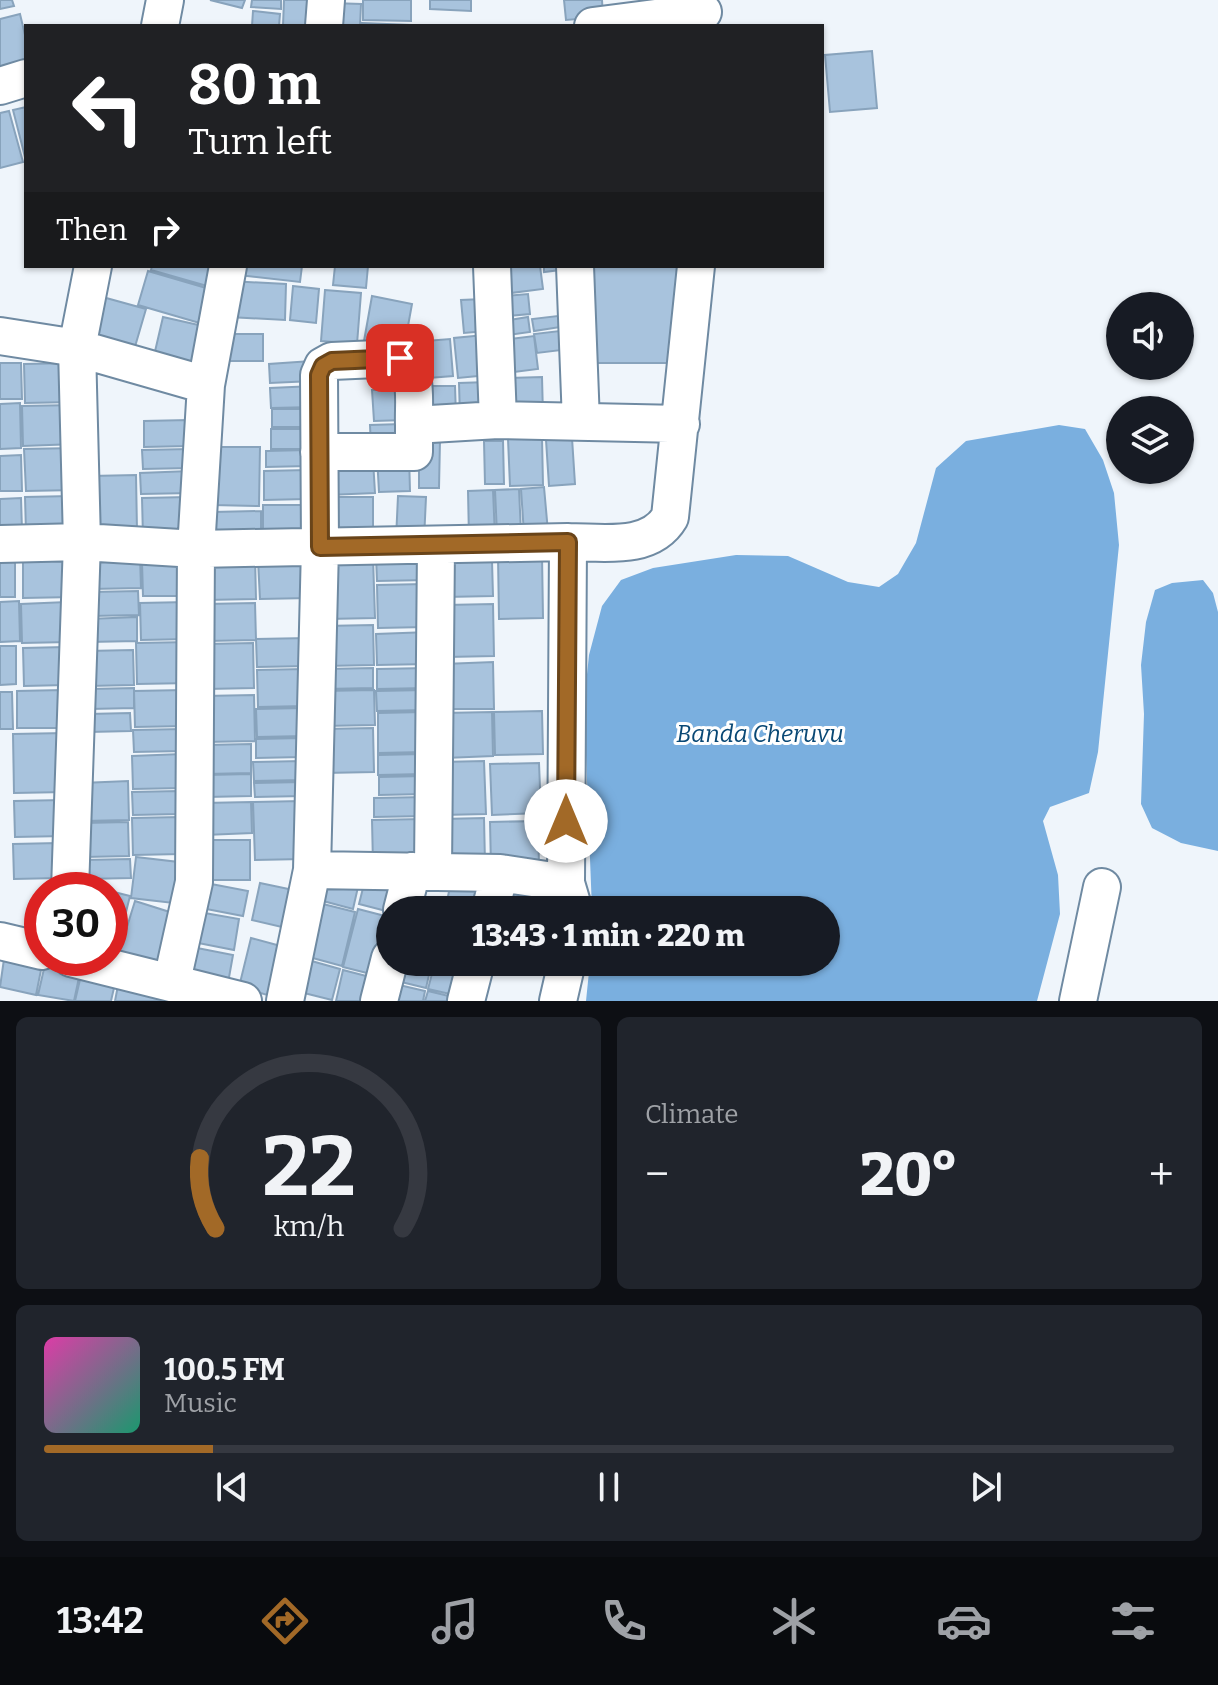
<!DOCTYPE html>
<meta charset="utf-8">
<style>
body{margin:0;font-family:Bitter,serif;background:#20242c;color:#f1f3f6;height:100vh;display:flex;flex-direction:column;font-size:30px;white-space:nowrap}
*{box-sizing:border-box;margin:0}
p{font-size:26px;color:#9ea1a6}
.icon{flex:none;width:44px;height:44px;fill:none;stroke:currentColor;stroke-width:2;stroke-linecap:round;stroke-linejoin:round}
.map{position:relative;height:1001px;overflow:hidden}
.panel{display:flex;flex-direction:column;gap:16px;padding:16px;background:#0d0f14;flex:1}
.panel>*{flex:none}
.banner{position:absolute;left:24px;top:24px;width:800px;height:244px;border-radius:0px;box-shadow:0 2px 6px #0004;background:#202124;color:#fff;overflow:hidden}
.fabs{position:absolute;left:1106px;top:292px;display:grid;gap:16px}
.fabs a{display:grid;place-items:center;width:88px;height:88px;border-radius:50%;background:#171b24;box-shadow:0 2px 6px #0004;font-size:40px}
.speed{position:absolute;left:24px;top:872px;display:flex;gap:16px;font-size:40px;font-weight:700;text-align:center}
.speed>*{display:grid;place-content:center;width:104px;height:104px;border-radius:50%;background:#171b24;box-shadow:0 2px 6px #0004;line-height:1}
.speed .limit{border:12px solid #d22;background:#fff;color:#111}
.pin{position:absolute;display:grid;place-items:center;width:68px;height:68px;color:#fff;margin:-34px;border-radius:16px;box-shadow:0 4px 12px #0006}
.me{position:absolute;width:88px;margin:-44px;rotate:0deg;stroke-linejoin:round;filter:drop-shadow(0 0 6px #0008)}
.turn{display:flex;align-items:center;gap:28px;height:168px;padding:0 32px;font-size:36px}
.turn .icon{width:104px;height:104px;stroke-width:2.5}
.turn b{display:block;font-size:56px;line-height:68px}
.then{display:flex;align-items:center;height:76px;padding:0 32px;background:#0003;gap:16px;font-size:30px}
.big{font-size:60px;font-weight:800;line-height:1.1}
.panel .tile{flex:1;display:flex;flex-direction:column;justify-content:center;gap:12px;min-width:0;padding:0 28px;border-radius:12px;background:#20242c}
.panel .dial{align-items:center;gap:0}
.dial svg{height:208px;overflow:visible;fill:none;stroke:#363941;stroke-width:7;stroke-linecap:round;text-anchor:middle}
.dial text{fill:#f1f3f6;stroke:none}
.song{display:flex;align-items:center;gap:24px}
.cover{width:96px;height:96px;border-radius:12px;background:linear-gradient(135deg,hsl(320 70% 55%),hsl(160 70% 35%))}
.played{height:8px;border-radius:4px;background:linear-gradient(90deg,#a26927 15%,#363941 15%)}
.keys{display:flex;justify-content:space-around;direction:ltr}
.heat{display:flex;justify-content:space-between;align-items:center;font-size:44px;direction:ltr}
.panel .tiles{flex:1;display:grid;gap:16px;grid-template-columns:1fr 1fr}
.tile:last-child{grid-column:span 2}
.trip{position:absolute;left:376px;top:896px;width:464px;height:80px;border-radius:40px;background:#171b24;box-shadow:0 2px 6px #0004;font-weight:800;line-height:80px;text-align:center}
.tabs{display:flex;height:128px;justify-content:space-around;align-items:center;background:#090b0e;color:#9ea1a6}
.tabs .icon{width:56px;height:56px}
.tabs .selected{color:#a26927}
.tabs b{font-size:36px;color:#f1f3f6}
.map>svg:first-child{display:block}
.water{fill:#7aafdf}
.building{fill:#a8c3dd;stroke:#88a3bc;stroke-width:2}
.lines{fill:none;stroke-linecap:round;stroke-linejoin:round}
.minor-casing{stroke:#6f8aa2;stroke-width:40}
.minor{stroke:#fff;stroke-width:36}
.route-casing{stroke:#694419;stroke-width:20}
.route{stroke:#a26927;stroke-width:14}
.labels{text-anchor:middle;stroke-width:6;stroke-linejoin:round;paint-order:stroke}
.water-label{font-size:24px;font-style:italic;fill:#094875;stroke:#fff}
</style>
<div class="map">
<svg width="1218" height="1001" viewBox="0 0 1218 1001">
<rect width="100%" height="100%" fill="#eff5fb"/>
<path class="water" d="M1059 425 1085 429 1103 460 1114 493 1119 545 1098 752 1089 793 1050 807 1043 821 1058 875 1060 914 1037 1001H586L590 962H826V910H592L584 703 589 655 602 606 621 580 653 568 736 555 788 556 848 582 879 587 898 574 916 543 936 468 966 441Z
M1203 580 1213 593 1218 612V851L1181 843 1152 828 1141 804 1144 714 1141 665 1146 622 1155 590 1172 583Z"/>
<path class="building" d="M0 0H12L14 6 0 9Z
M210 0H245L242 8Z
M252 0H281V9L251 7Z
M284 0H317L315 26H283Z
M363 0H411V21L363 20Z
M430 0H471V11L430 9Z
M564 0H602L603 17 566 20Z
M331 3 361 4 360 26H330Z
M253 11 280 14 279 26H252Z
M20 14 26 39V71L0 77V19Z
M362 23 411 25V26H362Z
M872 51 877 108 830 112 825 55Z
M26 107V161L13 110Z
M9 111 23 162 0 168V113Z
M152 266H220L214 288 151 270Z
M240 266H302L300 282 239 275Z
M335 266H368L366 288 333 285Z
M499 266H540L543 289 503 294Z
M544 266H568L569 269 544 272Z
M593 266H679L680 363H593Z
M148 271 213 290 203 324 138 305Z
M230 281 286 284 285 320 229 317Z
M293 286 319 289 316 323 290 320Z
M325 290 361 293 357 344 321 341Z
M528 294 530 314 495 317 494 297Z
M99 296 146 309 134 350 88 337Z
M372 296 412 304 404 348 364 341Z
M483 299 486 331 464 333 461 300Z
M566 315 567 326 534 331 532 319Z
M163 317 203 326 193 369 153 360Z
M528 317 530 332 500 336 498 322Z
M568 330 570 349 537 353 534 334Z
M221 334H263V361H221Z
M484 335 488 375 458 378 454 338Z
M534 336 538 369 505 373 501 340Z
M450 339 453 376 416 379 414 342Z
M311 361 313 381 270 383 269 364Z
M0 363H21L22 399H0Z
M73 363 74 402 25 403 24 364Z
M542 377 543 415 508 416 506 378Z
M488 382 489 416 460 417 459 383Z
M314 386 315 407 271 408 270 388Z
M423 386H455L456 416 424 417Z
M372 390H404L406 420 374 421Z
M20 403 21 448 0 449V404Z
M75 405 76 444 23 446 22 406Z
M272 409H313L314 427H272Z
M188 420V446L144 447V421Z
M402 424 403 448 371 449 370 425Z
M271 429H311V449H271Z
M542 438 543 485 510 486 508 439Z
M572 438 575 484 549 486 546 440Z
M419 439 440 440 439 488H419Z
M484 441H503L504 484H485Z
M214 447H260L259 506 213 505Z
M75 448 76 490 26 491 24 449Z
M189 449 190 468 143 469 142 450Z
M308 450V466L266 467V451Z
M21 455 22 491H0V456Z
M409 455 410 491 379 492 377 456Z
M373 460 375 493 328 495 326 463Z
M307 470V499L264 500V471Z
M190 471 191 493 141 494 140 473Z
M136 475 137 531 92 532 91 476Z
M544 487 548 532 524 534 521 489Z
M519 489 521 533 497 534 495 490Z
M493 490 495 537 469 538 468 491Z
M71 496 72 531 26 532 25 497Z
M398 496 426 497 424 540 396 539Z
M188 497 189 536 143 537 142 498Z
M324 497H373V535H324Z
M21 498 22 530 0 531V499Z
M263 505H308V534L263 535Z
M261 511V538H213V512Z
M73 550 74 597 23 598V552Z
M427 555 428 580 377 581 376 556Z
M542 555 543 618 499 619 498 556Z
M0 556H15V597H0Z
M140 556 141 588 91 589 90 557Z
M255 557 256 599 206 600 205 559Z
M308 558 309 598 260 599 258 560Z
M373 558 375 618 327 619 326 559Z
M189 561 190 596H143L142 562Z
M492 561 493 596 445 597 444 562Z
M425 584 426 627 378 628 377 585Z
M138 591 139 615 92 616 91 592Z
M19 601 20 641 0 642V602Z
M67 602 69 642 22 643 21 604Z
M188 602 189 639 141 640 140 603Z
M255 603 256 640 207 641 206 604Z
M493 604 494 656 447 657 446 605Z
M137 617V641L88 642V619Z
M373 625 374 665 325 666 324 626Z
M429 632V664L377 665 376 634Z
M309 638V666L257 667 256 639Z
M190 642 191 683 137 684 136 643Z
M253 643 254 688 207 689 206 644Z
M0 646H16V684L0 685Z
M65 647 66 685 24 686 23 648Z
M133 650 134 685 88 686 87 651Z
M493 662 494 709H445L444 664Z
M373 668V688L325 689V669Z
M427 668V688L377 689V669Z
M304 669 305 706 258 707 257 670Z
M134 688V708L90 709 89 689Z
M63 690 64 728H17V691Z
M185 690 186 726 135 727 134 691Z
M374 690 375 725 324 726 323 691Z
M426 690 427 710 377 711 376 691Z
M0 692H12L13 729H0Z
M254 695 255 741 205 742 204 696Z
M304 708 305 736 257 737 256 709Z
M542 711 543 754 495 755 494 712Z
M424 712 425 752 378 753V713Z
M492 712 493 756 445 758 444 713Z
M130 713 131 731 89 732 88 714Z
M373 728 374 772 324 773 323 729Z
M183 729V751L134 752 133 730Z
M65 733 66 792 14 793 13 734Z
M302 738V757L256 758V739Z
M251 744V773L206 774 205 745Z
M182 754 183 788 133 789 132 756Z
M423 754 424 774 378 775V755Z
M302 761V780L254 781 253 762Z
M484 761 486 814 442 815 441 762Z
M539 763 541 813 492 815 490 764Z
M251 774V796L207 797 206 775Z
M424 776 425 794 379 795V777Z
M128 781 129 820 83 821 82 783Z
M303 782V796L255 797 254 783Z
M178 791 179 814 133 815 132 792Z
M425 797 426 816 374 817V798Z
M63 800 64 836 15 837 14 801Z
M301 801 303 859 255 860 253 802Z
M251 802 252 833 205 835 204 803Z
M180 817 181 854 133 855 132 818Z
M484 818 485 863 443 864 442 819Z
M423 819 425 863 373 864 372 820Z
M538 821 539 866 491 867 490 822Z
M128 822 129 856 85 857 84 823Z
M204 840H250V880H203Z
M58 843 59 878 14 879 13 844Z
M136 857 187 863 182 904 131 898Z
M130 859 131 878 84 879V860Z
M366 876 397 884 390 912 359 904Z
M328 880 358 887 353 909 323 901Z
M451 882 483 890 478 909 447 901Z
M206 883 248 891 243 916 201 908Z
M260 883 303 892 295 930 252 920Z
M507 886 544 896 541 910H501Z
M110 891 130 896 123 924 110 921Z
M135 901 176 914 159 969 118 956Z
M323 904 355 912 342 966 309 957Z
M358 909 389 917 375 975 343 967Z
M199 912 239 919 234 950 193 942Z
M110 925 122 928 115 956 110 954Z
M251 938 288 948 275 997 239 987Z
M192 947 233 955 228 983 187 975Z
M5 952 43 960 36 995 0 987Z
M46 960 81 968 74 1001 38 995Z
M308 960 340 969 332 1000 300 992Z
M402 962H432L426 988 397 981Z
M435 962 466 968 459 996 428 989Z
M343 970 374 978 368 1001H336Z
M82 971 116 979 111 1001H75Z
M120 975 172 1001H115Z
M395 984 425 991 423 1001H391Z
M428 991 457 998 456 1001H425Z"/>
<g class="lines">
<g class="minor-casing">
<path id="minor" d="M160 26 165 0
M324 26 326 0
M593 26 703 12
M0 86 26 78
M492 266 498 420
M575 266 581 422
M0 336 77 348 206 385
M319 452H414V425L498 420 681 424
M0 544 82 542 196 549 568 542
M433 869 436 547
M312 870 500 873 566 883
M70 890 82 542 77 348 93 266
M402 910 412 871
M490 910 500 873
M574 910 566 883 568 542C603 542 650 551 670 517L696 266
M0 941 42 951
M71 958 243 1001
M172 981 194 882 196 549 206 385 228 266
M285 1001 312 870 320 547 319 375 323 366 332 361 400 358C419 372 413 403 414 425
M379 1001 390 958
M466 1001 476 962
M558 1001 567 962
M1078 1001 1102 887"/>
</g>
<use href="#minor" class="minor"/>
</g>
<g class="lines">
<g class="route-casing">
<path id="route" d="M400 358 332 361 323 366 319 375 320 547 568 542 566 821"/>
</g>
<use href="#route" class="route"/>
</g>
<g class="labels">
<g class="water-label">
<text x="760" y="742">Banda Cheruvu</text>
</g>
</g>
</svg>
<div class="fabs">
<a><svg class="icon" aria-label="sound" viewBox="0 0 24 24"><path d="M4 9h4l5-4v14l-5-4H4zM17 9q2 3 0 6"/></svg></a>
<a><svg class="icon" aria-label="layers" viewBox="0 0 24 24"><path d="M12 4l9 5-9 5-9-5zM3 14l9 5 9-5"/></svg></a>
</div>
<div class="speed"><div class="limit">30</div></div>
<div class="pin" style="left:400px;top:358px;background:#d93025"><svg class="icon" aria-label="arrive" viewBox="0 0 24 24"><path d="M6 21V4h12l-3 4 3 4H6"/></svg></div>
<svg class="me" style="left:566px;top:821px" viewBox="-20 -20 40 40"><circle r="19" fill="#fff"/><path d="M0-13L10 11 0 6-10 11z" fill="#a26927"/></svg>
<div class="trip">13:43 · 1 min · 220 m</div>
<div class="banner">
<div class="turn"><svg class="icon" aria-label="left" viewBox="0 0 24 24"><path d="M17 20v-9H6M10 6l-5 5 5 5"/></svg><div><b>80 m</b>Turn left</div></div>
<div class="then">Then<svg class="icon" aria-label="right" viewBox="0 0 24 24"><path d="M7 20v-9h11M14 6l5 5-5 5"/></svg></div>
</div>
</div>
<section class="panel">
<div class="tiles">
<div class="tile dial"><svg viewBox="0 0 100 80">
<path d="M14 69A42 42 0 1 1 86 69"/>
<path d="M14 69A42 42 0 0 1 8 42" stroke="#a26927"/>
<text x="50" y="56" font-size="32" font-weight="700">22</text>
<text x="50" y="72" font-size="11">km/h</text>
</svg></div>
<div class="tile"><p>Climate</p>
<div class="heat"><a>−</a><b class="big">20°</b><a>+</a></div>
</div>
<div class="tile">
<div class="song"><i class="cover"></i><div><b>100.5 FM</b><p>Music</p></div></div>
<div class="played"></div>
<div class="keys"><svg class="icon" aria-label="previous" viewBox="0 0 24 24"><path d="M18 5L8 12l10 7zM5 5v14"/></svg><svg class="icon" aria-label="pause" viewBox="0 0 24 24"><path d="M8 5v14M16 5v14"/></svg><svg class="icon" aria-label="next" viewBox="0 0 24 24"><path d="M6 5l10 7-10 7zM19 5v14"/></svg></div>
</div>
</div>
</section>
<nav class="tabs">
<b>13:42</b>
<svg class="icon selected" aria-label="directions" viewBox="0 0 24 24"><path d="M12 3l9 9-9 9-9-9zM9 14v-3h6M13 9l2 2-2 2"/></svg>
<svg class="icon" aria-label="music" viewBox="0 0 24 24"><path d="M9 18V5l10-2v13"/><circle cx="6" cy="18" r="3"/><circle cx="16" cy="16" r="3"/></svg>
<svg class="icon" aria-label="phone" viewBox="0 0 24 24"><path d="M5 4h4l2 5-3 2q2 4 5 5l2-3 5 2v4C11 20 4 13 5 4z"/></svg>
<svg class="icon" aria-label="climate" viewBox="0 0 24 24"><path d="M12 3v18M4 7l16 10M4 17L20 7"/></svg>
<svg class="icon" aria-label="car" viewBox="0 0 24 24"><path d="M5 17H2v-5l4-1 3-4h7l3 4 3 1v5h-3M9 17h6M6 11h13"/><circle cx="7" cy="17" r="2"/><circle cx="17" cy="17" r="2"/></svg>
<svg class="icon" aria-label="filters" viewBox="0 0 24 24"><path d="M4 7h16M4 17h16"/><circle cx="9" cy="7" r="2"/><circle cx="15" cy="17" r="2"/></svg>
</nav>
